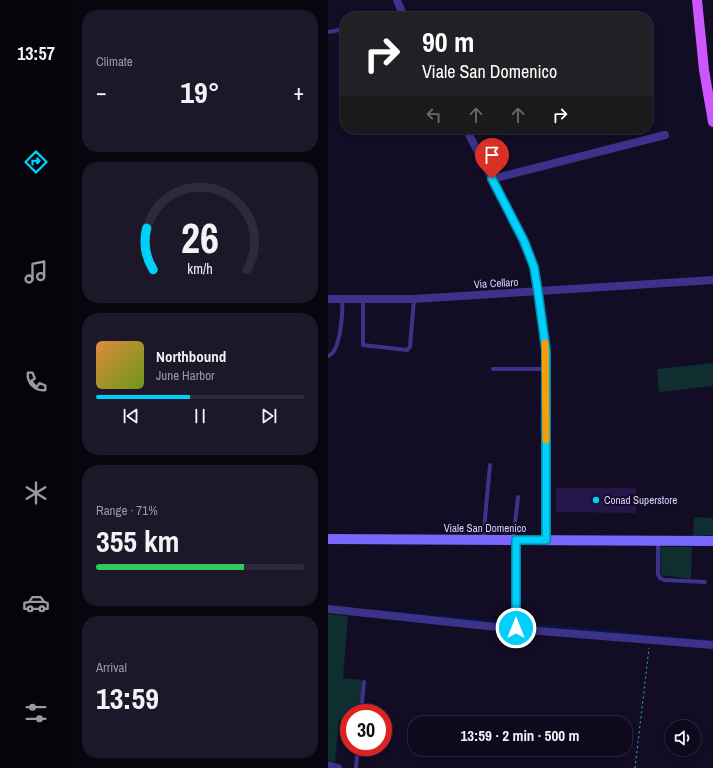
<!DOCTYPE html>
<meta charset="utf-8">
<style>
body{margin:0;font-family:"Archivo Narrow",sans-serif;background:#1c1729;color:#f1f3f6;height:100vh;display:flex;flex-direction:column;font-size:15px;white-space:nowrap}
*{box-sizing:border-box;margin:0}
p{font-size:13px;color:#9b9aa3}
.icon{flex:none;width:22px;height:22px;fill:none;stroke:currentColor;stroke-width:2;stroke-linecap:round;stroke-linejoin:round}
.map{position:relative;flex:1;overflow:hidden}
.side{display:flex;flex-direction:column;gap:10px;padding:10px;background:#08050f;width:256px}
.side>*{flex:none}
.top-card{position:absolute;left:12px;top:12px;width:313px;height:122px;border-radius:16px;box-shadow:0 2px 6px #0003,0 0 0 1px #2e2a3b;background:#202124;color:#fff;overflow:hidden}
.fabs{position:absolute;left:337px;top:720px;display:grid;gap:8px}
.fabs a{display:grid;place-items:center;width:36px;height:36px;border-radius:50%;background:#0e091c;box-shadow:0 2px 6px #0003,0 0 0 1px #2e2a3b;font-size:20px}
.speed{position:absolute;left:12px;top:704px;display:flex;gap:8px;font-size:20px;font-weight:700;text-align:center}
.speed>*{display:grid;place-content:center;width:52px;height:52px;border-radius:50%;background:#0e091c;box-shadow:0 2px 6px #0003,0 0 0 1px #2e2a3b;line-height:1}
.speed .limit{border:6px solid #d22;background:#fff;color:#111}
.pin{position:absolute;display:grid;place-items:center;width:34px;height:34px;color:#fff;margin:-41px -17px;border-radius:50% 50% 50% 0;rotate:-45deg;box-shadow:0 0 4px #0007}
.pin .icon{rotate:45deg}
.me{position:absolute;width:44px;margin:-22px;rotate:0deg;stroke-linejoin:round;filter:drop-shadow(0 0 3px #0008)}
.turn{display:flex;align-items:center;gap:14px;height:84px;padding:0 16px;font-size:18px}
.turn .icon{width:52px;height:52px;stroke-width:2.5}
.turn b{display:block;font-size:28px;line-height:34px}
.lanes{display:flex;align-items:center;height:38px;padding:0 16px;background:#0003;justify-content:center;gap:20px;direction:ltr}
.lanes .off{opacity:.35}
.big{font-size:30px;font-weight:700;line-height:1.1}
.side .widget{flex:1;display:flex;flex-direction:column;justify-content:center;gap:6px;min-width:0;padding:0 14px;border-radius:16px;background:#1c1729}
.side .dial{align-items:center;gap:0}
.dial svg{height:104px;overflow:visible;fill:none;stroke:#2e2a3b;stroke-width:7;stroke-linecap:round;text-anchor:middle}
.dial text{fill:#f1f3f6;stroke:none}
.song{display:flex;align-items:center;gap:12px}
.cover{width:48px;height:48px;border-radius:6px;background:linear-gradient(135deg,hsl(30 70% 55%),hsl(80 70% 35%))}
.played{height:4px;border-radius:2px;background:linear-gradient(90deg,#00cffb 45%,#2e2a3b 45%)}
.keys{display:flex;justify-content:space-around;direction:ltr}
.heat{display:flex;justify-content:space-between;align-items:center;font-size:22px;direction:ltr}
.charge{height:6px;border-radius:3px;background:linear-gradient(90deg,#34c759 71%,#2e2a3b 0)}
.trip{position:absolute;left:80px;top:716px;width:224px;height:40px;border-radius:16px;background:#0e091c;box-shadow:0 2px 6px #0003,0 0 0 1px #2e2a3b;font-weight:700;line-height:40px;text-align:center}
main{display:flex;flex:1;min-height:0}
.tab-bar{display:flex;flex-direction:column;width:72px;justify-content:space-around;align-items:center;background:#06040b;color:#9b9aa3}
.tab-bar .icon{width:28px;height:28px}
.tab-bar .current{color:#00cffb}
.tab-bar b{font-size:18px;color:#f1f3f6}
.map>svg:first-child{display:block}
.green{fill:#0e2e30}
.lines{fill:none;stroke-linecap:round;stroke-linejoin:round}
.stream{stroke:#041746;stroke-width:2}
.building{fill:#241648}
.path{stroke:#21bfc2;stroke-width:1;stroke-dasharray:2 3;stroke-linecap:butt}
.lane{stroke:#3c3289;stroke-width:4}
.street{stroke:#3c3289;stroke-width:8}
.secondary{stroke:#7767ff;stroke-width:10}
.primary{stroke:#cd57ff;stroke-width:10}
.route-casing{stroke:#0087a3;stroke-width:10}
.route{stroke:#00cffb;stroke-width:7}
.slow{stroke:#f59e0b;stroke-width:7}
.poi-dot{fill:#00cffb;stroke:#120c25;stroke-width:1.5}
.labels{text-anchor:middle;stroke-width:4;stroke-linejoin:round;paint-order:stroke}
.street-label{font-size:11px;fill:#d9d0ff;stroke:#120c25}
.poi-label{font-size:11px;fill:#d9d0ff;stroke:#120c25;text-anchor:start}
</style>
<main>
<nav class="tab-bar">
<b>13:57</b>
<svg class="icon current" aria-label="directions" viewBox="0 0 24 24"><path d="M12 3l9 9-9 9-9-9zM9 14v-3h6M13 9l2 2-2 2"/></svg>
<svg class="icon" aria-label="music" viewBox="0 0 24 24"><path d="M9 18V5l10-2v13"/><circle cx="6" cy="18" r="3"/><circle cx="16" cy="16" r="3"/></svg>
<svg class="icon" aria-label="phone" viewBox="0 0 24 24"><path d="M5 4h4l2 5-3 2q2 4 5 5l2-3 5 2v4C11 20 4 13 5 4z"/></svg>
<svg class="icon" aria-label="climate" viewBox="0 0 24 24"><path d="M12 3v18M4 7l16 10M4 17L20 7"/></svg>
<svg class="icon" aria-label="car" viewBox="0 0 24 24"><path d="M5 17H2v-5l4-1 3-4h7l3 4 3 1v5h-3M9 17h6M6 11h13"/><circle cx="7" cy="17" r="2"/><circle cx="17" cy="17" r="2"/></svg>
<svg class="icon" aria-label="filters" viewBox="0 0 24 24"><path d="M4 7h16M4 17h16"/><circle cx="9" cy="7" r="2"/><circle cx="15" cy="17" r="2"/></svg>
</nav>
<section class="side">
<div class="widget"><p>Climate</p>
<div class="heat"><a>−</a><b class="big">19°</b><a>+</a></div>
</div>
<div class="widget dial"><svg viewBox="0 0 100 80">
<path d="M14 69A42 42 0 1 1 86 69"/>
<path d="M14 69A42 42 0 0 1 9 37" stroke="#00cffb"/>
<text x="50" y="56" font-size="32" font-weight="700">26</text>
<text x="50" y="72" font-size="11">km/h</text>
</svg></div>
<div class="widget">
<div class="song"><i class="cover"></i><div><b>Northbound</b><p>June Harbor</p></div></div>
<div class="played"></div>
<div class="keys"><svg class="icon" aria-label="previous" viewBox="0 0 24 24"><path d="M18 5L8 12l10 7zM5 5v14"/></svg><svg class="icon" aria-label="pause" viewBox="0 0 24 24"><path d="M8 5v14M16 5v14"/></svg><svg class="icon" aria-label="next" viewBox="0 0 24 24"><path d="M6 5l10 7-10 7zM19 5v14"/></svg></div>
</div>
<div class="widget"><p>Range · 71%</p><b class="big">355 km</b><div class="charge"></div></div>
<div class="widget"><p>Arrival</p><b class="big">13:59</b></div>
</section>
<div class="map">
<svg width="385" height="768" viewBox="0 0 385 768">
<rect width="100%" height="100%" fill="#120c25"/>
<path class="green" d="M385 363V386L331 392 329 369Z
M366 517 385 518V535L365 536Z
M332 547H364L363 579 333 575Z
M0 614 20 616 15 678 34 680 32 713H21V720H11L7 762 0 760Z"/>
<g class="lines">
<path class="stream" d="M0 605 9 606
M43 610 184 623
M188 623 385 641"/>
</g>
<path class="building" d="M228 488H308V513L228 512Z"/>
<g class="lines">
<path class="path" d="M307 768 321 648"/>
<path class="lane" d="M0 32 17 29
M35 299V345L79 350 82 347 86 299
M0 356C13 352 15 311 14 299
M165 369H218
M155 540 162 465
M185 540 190 497
M330 542V574L332 578 336 580 377 582
M33 713 36 682
M28 768 30 747"/>
<path class="street" d="M69 0 76 17
M138 129 182 213 206 267 218 350V540
M164 179 337 135
M0 299H86L385 280
M0 609 187 629 385 645
M187 629 188 540
M0 765 10 768"/>
<path class="secondary" d="M0 539 385 541"/>
<path class="primary" d="M369 0 376 70 385 122"/>
</g>
<g class="lines">
<g class="route-casing">
<path id="route" d="M164 179 196 241 206 267 210 292 218 350V540H188V628"/>
</g>
<use href="#route" class="route"/>
<path class="slow" d="M217 343 218 440"/>
</g>
<circle class="poi-dot" cx="268" cy="500" r="4"/>
<g class="labels">
<g class="street-label">
<text transform="translate(168 283) rotate(-3)" y="4">Via Cellaro</text>
<text x="157" y="532">Viale San Domenico</text>
</g>
<g class="poi-label">
<text x="276" y="504">Conad Superstore</text>
</g>
</g>
</svg>
<div class="fabs">
<a><svg class="icon" aria-label="sound" viewBox="0 0 24 24"><path d="M4 9h4l5-4v14l-5-4H4zM17 9q2 3 0 6"/></svg></a>
</div>
<div class="speed"><div class="limit">30</div></div>
<div class="pin" style="left:164px;top:179px;background:#d93025"><svg class="icon" aria-label="arrive" viewBox="0 0 24 24"><path d="M6 21V4h12l-3 4 3 4H6"/></svg></div>
<svg class="me" style="left:188px;top:628px" viewBox="-20 -20 40 40"><circle r="17" fill="#00cffb" stroke="#fff" stroke-width="3"/><path d="M0-11L8 9 0 5-8 9z" fill="#fff"/></svg>
<div class="trip">13:59 · 2 min · 500 m</div>
<div class="top-card">
<div class="turn"><svg class="icon" aria-label="right" viewBox="0 0 24 24"><path d="M7 20v-9h11M14 6l5 5-5 5"/></svg><div><b>90 m</b>Viale San Domenico</div></div>
<div class="lanes"><svg class="icon off" aria-label="left" viewBox="0 0 24 24"><path d="M17 20v-9H6M10 6l-5 5 5 5"/></svg><svg class="icon off" aria-label="ahead" viewBox="0 0 24 24"><path d="M12 20V5M6 11l6-6 6 6"/></svg><svg class="icon off" aria-label="ahead" viewBox="0 0 24 24"><path d="M12 20V5M6 11l6-6 6 6"/></svg><svg class="icon" aria-label="right" viewBox="0 0 24 24"><path d="M7 20v-9h11M14 6l5 5-5 5"/></svg></div>
</div>
</div>
</main>
